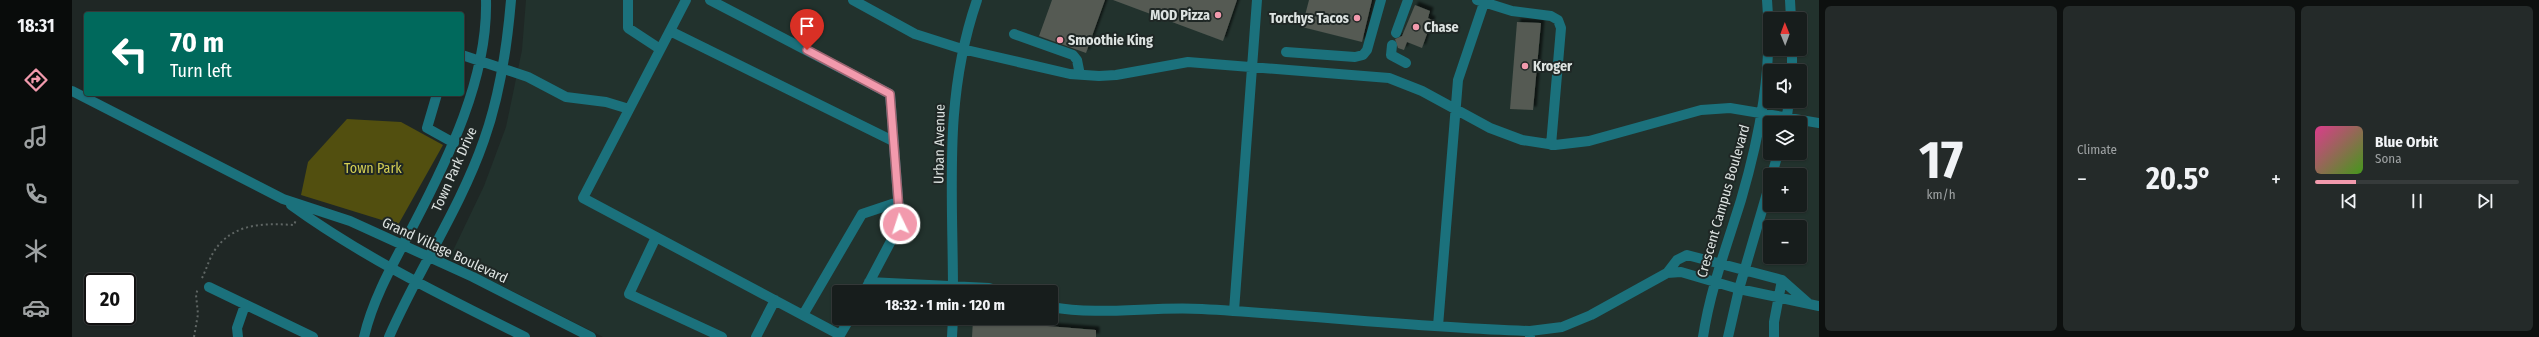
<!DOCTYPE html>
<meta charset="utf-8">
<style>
body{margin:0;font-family:"Fira Sans Condensed",sans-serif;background:#242a29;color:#f1f3f6;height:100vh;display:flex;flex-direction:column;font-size:15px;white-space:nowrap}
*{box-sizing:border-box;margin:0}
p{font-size:13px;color:#9ea2a3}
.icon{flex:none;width:22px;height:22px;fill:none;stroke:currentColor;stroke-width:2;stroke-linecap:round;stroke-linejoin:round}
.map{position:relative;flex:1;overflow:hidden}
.panel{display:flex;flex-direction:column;gap:6px;padding:6px;background:#0d100f;width:720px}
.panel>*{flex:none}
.banner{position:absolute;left:12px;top:12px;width:380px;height:84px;border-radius:4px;box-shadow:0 1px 3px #0004,0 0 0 1px #363b3b;background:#00695c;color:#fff;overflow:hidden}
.needle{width:26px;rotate:359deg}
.buttons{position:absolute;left:1691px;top:12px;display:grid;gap:8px}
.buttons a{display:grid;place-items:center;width:44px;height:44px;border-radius:4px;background:#171d1c;box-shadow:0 1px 3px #0004,0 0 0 1px #363b3b;font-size:20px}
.speed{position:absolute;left:12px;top:273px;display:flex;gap:8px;font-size:20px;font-weight:700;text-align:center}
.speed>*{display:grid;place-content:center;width:52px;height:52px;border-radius:50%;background:#171d1c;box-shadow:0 1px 3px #0004,0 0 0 1px #363b3b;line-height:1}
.speed .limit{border:2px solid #111;border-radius:6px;background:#fff;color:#111}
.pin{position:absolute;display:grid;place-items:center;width:34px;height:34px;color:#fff;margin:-41px -17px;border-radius:50% 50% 50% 0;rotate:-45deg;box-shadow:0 0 4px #0007}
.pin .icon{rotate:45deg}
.me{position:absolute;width:44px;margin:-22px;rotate:356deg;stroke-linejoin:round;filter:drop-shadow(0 0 3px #0008)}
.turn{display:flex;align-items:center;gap:14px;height:84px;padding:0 20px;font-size:18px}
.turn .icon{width:52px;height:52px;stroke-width:2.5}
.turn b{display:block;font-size:28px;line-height:34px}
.big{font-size:30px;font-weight:700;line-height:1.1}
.panel .tile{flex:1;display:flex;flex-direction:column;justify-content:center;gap:6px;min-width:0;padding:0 14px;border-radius:6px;background:#242a29}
.panel .dial{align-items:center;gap:0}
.dial b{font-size:52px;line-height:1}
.song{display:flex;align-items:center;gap:12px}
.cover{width:48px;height:48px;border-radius:6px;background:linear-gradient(135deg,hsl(330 70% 55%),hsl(100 70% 35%))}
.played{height:4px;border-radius:2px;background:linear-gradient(90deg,#f29aad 20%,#363b3b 20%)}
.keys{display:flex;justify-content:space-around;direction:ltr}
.heat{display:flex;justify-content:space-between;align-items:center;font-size:22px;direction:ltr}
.panel .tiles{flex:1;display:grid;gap:6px;grid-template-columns:repeat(3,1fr)}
.trip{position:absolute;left:760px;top:285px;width:226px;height:40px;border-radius:4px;background:#171d1c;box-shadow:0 1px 3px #0004,0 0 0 1px #363b3b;font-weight:700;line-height:40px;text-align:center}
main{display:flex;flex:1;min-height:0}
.menu{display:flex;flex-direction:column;width:72px;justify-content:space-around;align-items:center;background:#090c0b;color:#9ea2a3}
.menu .icon{width:28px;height:28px}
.menu .active{color:#f29aad}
.menu b{font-size:18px;color:#f1f3f6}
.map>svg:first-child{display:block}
.built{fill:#22322d;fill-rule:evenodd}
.green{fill:#524f0f}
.building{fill:#545a53;filter:url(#shadow)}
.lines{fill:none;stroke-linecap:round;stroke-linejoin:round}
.path{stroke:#5f6664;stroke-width:2;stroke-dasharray:2 3;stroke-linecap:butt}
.minor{stroke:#1b717c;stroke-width:10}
.route-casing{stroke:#9d6470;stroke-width:10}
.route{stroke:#f29aad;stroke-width:7}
.poi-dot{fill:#f29aad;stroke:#1f2725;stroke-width:1.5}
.labels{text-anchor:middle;stroke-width:4;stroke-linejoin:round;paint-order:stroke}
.poi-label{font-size:14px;font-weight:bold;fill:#dde3e1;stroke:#1f2725;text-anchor:start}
.street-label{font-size:14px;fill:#dde3e1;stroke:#1f2725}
.park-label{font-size:14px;fill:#d4cf53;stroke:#1f2725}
</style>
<main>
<nav class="menu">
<b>18:31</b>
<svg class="icon active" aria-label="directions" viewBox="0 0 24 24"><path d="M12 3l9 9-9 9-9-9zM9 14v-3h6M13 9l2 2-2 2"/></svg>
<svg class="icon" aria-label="music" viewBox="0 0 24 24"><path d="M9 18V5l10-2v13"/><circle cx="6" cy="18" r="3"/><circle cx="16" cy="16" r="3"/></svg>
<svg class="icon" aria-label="phone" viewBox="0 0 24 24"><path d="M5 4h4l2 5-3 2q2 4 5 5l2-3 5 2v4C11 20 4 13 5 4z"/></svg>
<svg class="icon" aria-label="climate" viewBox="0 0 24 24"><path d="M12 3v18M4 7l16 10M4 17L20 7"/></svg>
<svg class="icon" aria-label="car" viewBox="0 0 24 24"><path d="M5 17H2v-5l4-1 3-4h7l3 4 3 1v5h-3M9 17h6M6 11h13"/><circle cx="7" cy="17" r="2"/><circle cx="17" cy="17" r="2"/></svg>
</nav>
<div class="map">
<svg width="1747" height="337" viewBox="0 0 1747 337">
<defs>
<filter id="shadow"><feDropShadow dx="3.5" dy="-3.5" stdDeviation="1" flood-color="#0009"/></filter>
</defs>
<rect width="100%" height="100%" fill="#1f2725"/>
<path class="built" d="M454 0H1747V337H531L377 259 412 186 434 127 450 50ZM1698 19H1728V49H1698ZM1698 71H1728V101H1698ZM1698 123H1728V153H1698ZM1698 175H1728V205H1698ZM1698 227H1728V257H1698ZM767 292H979V318H767Z"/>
<path class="green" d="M275 119 329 122 371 145 326 225 229 195 236 162Z"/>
<path class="building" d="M980 0H1033L1014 53 967 36Z
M1041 0H1165L1151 41Z
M1237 0H1300L1290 42 1230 27Z
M1343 5 1358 11 1356 18 1360 20 1350 48 1335 42 1332 50 1326 48 1323 39 1330 36Z
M1445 22 1469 23 1461 110 1438 109Z
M901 320 1024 330V337H900Z"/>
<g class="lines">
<path class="path" d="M130 278C134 270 137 260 141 253 159 223 191 223 222 225L224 220
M122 337 126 314 124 295 126 288"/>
<path class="minor" d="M556 0V28L588 49
M614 0 511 198 768 335 778 318
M638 0 818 94 828 224 792 292
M781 0 843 34 890 49 998 74 1027 76 1044 75 1116 62 1317 78 1350 91 1418 128 1450 140 1483 145 1517 141 1629 110 1658 108 1747 123
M1405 0 1440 11 1479 16 1486 20 1489 28 1479 145
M1718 0 1719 19
M598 31 821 141
M1324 33 1336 0
M942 34 1001 55 1005 60 1008 75
M1320 45 1319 55 1334 63
M1214 52 1283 57 1291 55 1295 50 1309 0
M390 55 456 77 494 97 534 102 557 109
M1720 71V49
M0 91 211 199 278 221 401 277 519 337
M365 94 355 128 382 143
M1714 123 1717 101
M1700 175 1706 153
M219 205C292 258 373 297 453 337
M584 237 557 294 650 337
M1595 273 1609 272 1667 289 1747 306
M797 282 917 288 931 292
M137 287 241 337
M881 292C881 190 871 98 905 0
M979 307C1028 316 1080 306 1130 309 1239 315 1349 328 1458 331V337
M1162 311 1185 0
M731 315 790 214 826 202
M1366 326 1386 80 1413 0
M1458 331 1490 327 1519 315 1595 273 1605 260 1615 255 1710 280 1736 303
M166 337 165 328 173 305
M292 337C301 298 322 262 341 226 376 159 416 78 414 0
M317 337C346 270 388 209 412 140 428 95 435 48 439 0
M684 337 703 300
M880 337 881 318
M1631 337C1638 290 1655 245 1669 200 1688 135 1701 68 1695 0
M1656 337 1667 289 1698 183
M1702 337V322L1710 280"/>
</g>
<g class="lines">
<g class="route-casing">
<path id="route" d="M735 50 818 94 828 224"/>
</g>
<use href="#route" class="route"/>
</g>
<g class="poi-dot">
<circle cx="1146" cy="15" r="4"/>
<circle cx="1285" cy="18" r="4"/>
<circle cx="1344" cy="27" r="4"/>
<circle cx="988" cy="40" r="4"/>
<circle cx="1453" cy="66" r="4"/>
</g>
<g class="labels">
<g class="poi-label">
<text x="1138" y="20" text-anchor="end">MOD Pizza</text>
<text x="1277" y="23" text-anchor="end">Torchys Tacos</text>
<text x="1352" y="32">Chase</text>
<text x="996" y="45">Smoothie King</text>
<text x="1461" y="71">Kroger</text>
</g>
<g class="street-label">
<text transform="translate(867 144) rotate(-89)" y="5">Urban Avenue</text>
<text transform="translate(382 169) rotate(-66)" y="5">Town Park Drive</text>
<text transform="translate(1651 201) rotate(-74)" y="5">Crescent Campus Boulevard</text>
<text transform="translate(373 250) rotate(25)" y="5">Grand Village Boulevard</text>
</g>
<g class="park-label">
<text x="301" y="173">Town Park</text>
</g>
</g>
</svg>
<div class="buttons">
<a><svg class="needle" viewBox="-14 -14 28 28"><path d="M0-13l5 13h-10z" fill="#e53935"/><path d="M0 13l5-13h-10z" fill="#9ea2a3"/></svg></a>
<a><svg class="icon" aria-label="sound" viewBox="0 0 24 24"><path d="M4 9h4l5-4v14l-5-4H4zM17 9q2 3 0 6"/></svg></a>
<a><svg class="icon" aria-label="layers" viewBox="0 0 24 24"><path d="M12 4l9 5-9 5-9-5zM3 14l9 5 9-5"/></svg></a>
<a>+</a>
<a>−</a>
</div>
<div class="speed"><div class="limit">20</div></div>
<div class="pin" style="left:735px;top:50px;background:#d93025"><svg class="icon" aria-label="arrive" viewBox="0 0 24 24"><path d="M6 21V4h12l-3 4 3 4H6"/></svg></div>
<svg class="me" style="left:828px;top:224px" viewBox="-20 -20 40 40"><circle r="17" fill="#f29aad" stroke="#fff" stroke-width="3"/><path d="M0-11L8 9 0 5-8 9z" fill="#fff"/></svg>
<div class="trip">18:32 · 1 min · 120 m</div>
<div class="banner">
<div class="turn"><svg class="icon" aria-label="left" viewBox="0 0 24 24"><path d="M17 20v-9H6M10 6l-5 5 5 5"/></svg><div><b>70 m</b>Turn left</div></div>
</div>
</div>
<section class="panel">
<div class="tiles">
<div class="tile dial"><b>17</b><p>km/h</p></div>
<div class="tile"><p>Climate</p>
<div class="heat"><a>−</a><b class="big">20.5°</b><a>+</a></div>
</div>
<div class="tile">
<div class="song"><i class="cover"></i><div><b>Blue Orbit</b><p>Sona</p></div></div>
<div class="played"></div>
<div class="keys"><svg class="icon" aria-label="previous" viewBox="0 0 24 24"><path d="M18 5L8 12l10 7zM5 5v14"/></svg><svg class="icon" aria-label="pause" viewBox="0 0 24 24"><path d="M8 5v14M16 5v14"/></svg><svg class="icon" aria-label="next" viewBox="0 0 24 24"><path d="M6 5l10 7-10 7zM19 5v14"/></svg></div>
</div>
</div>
</section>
</main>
